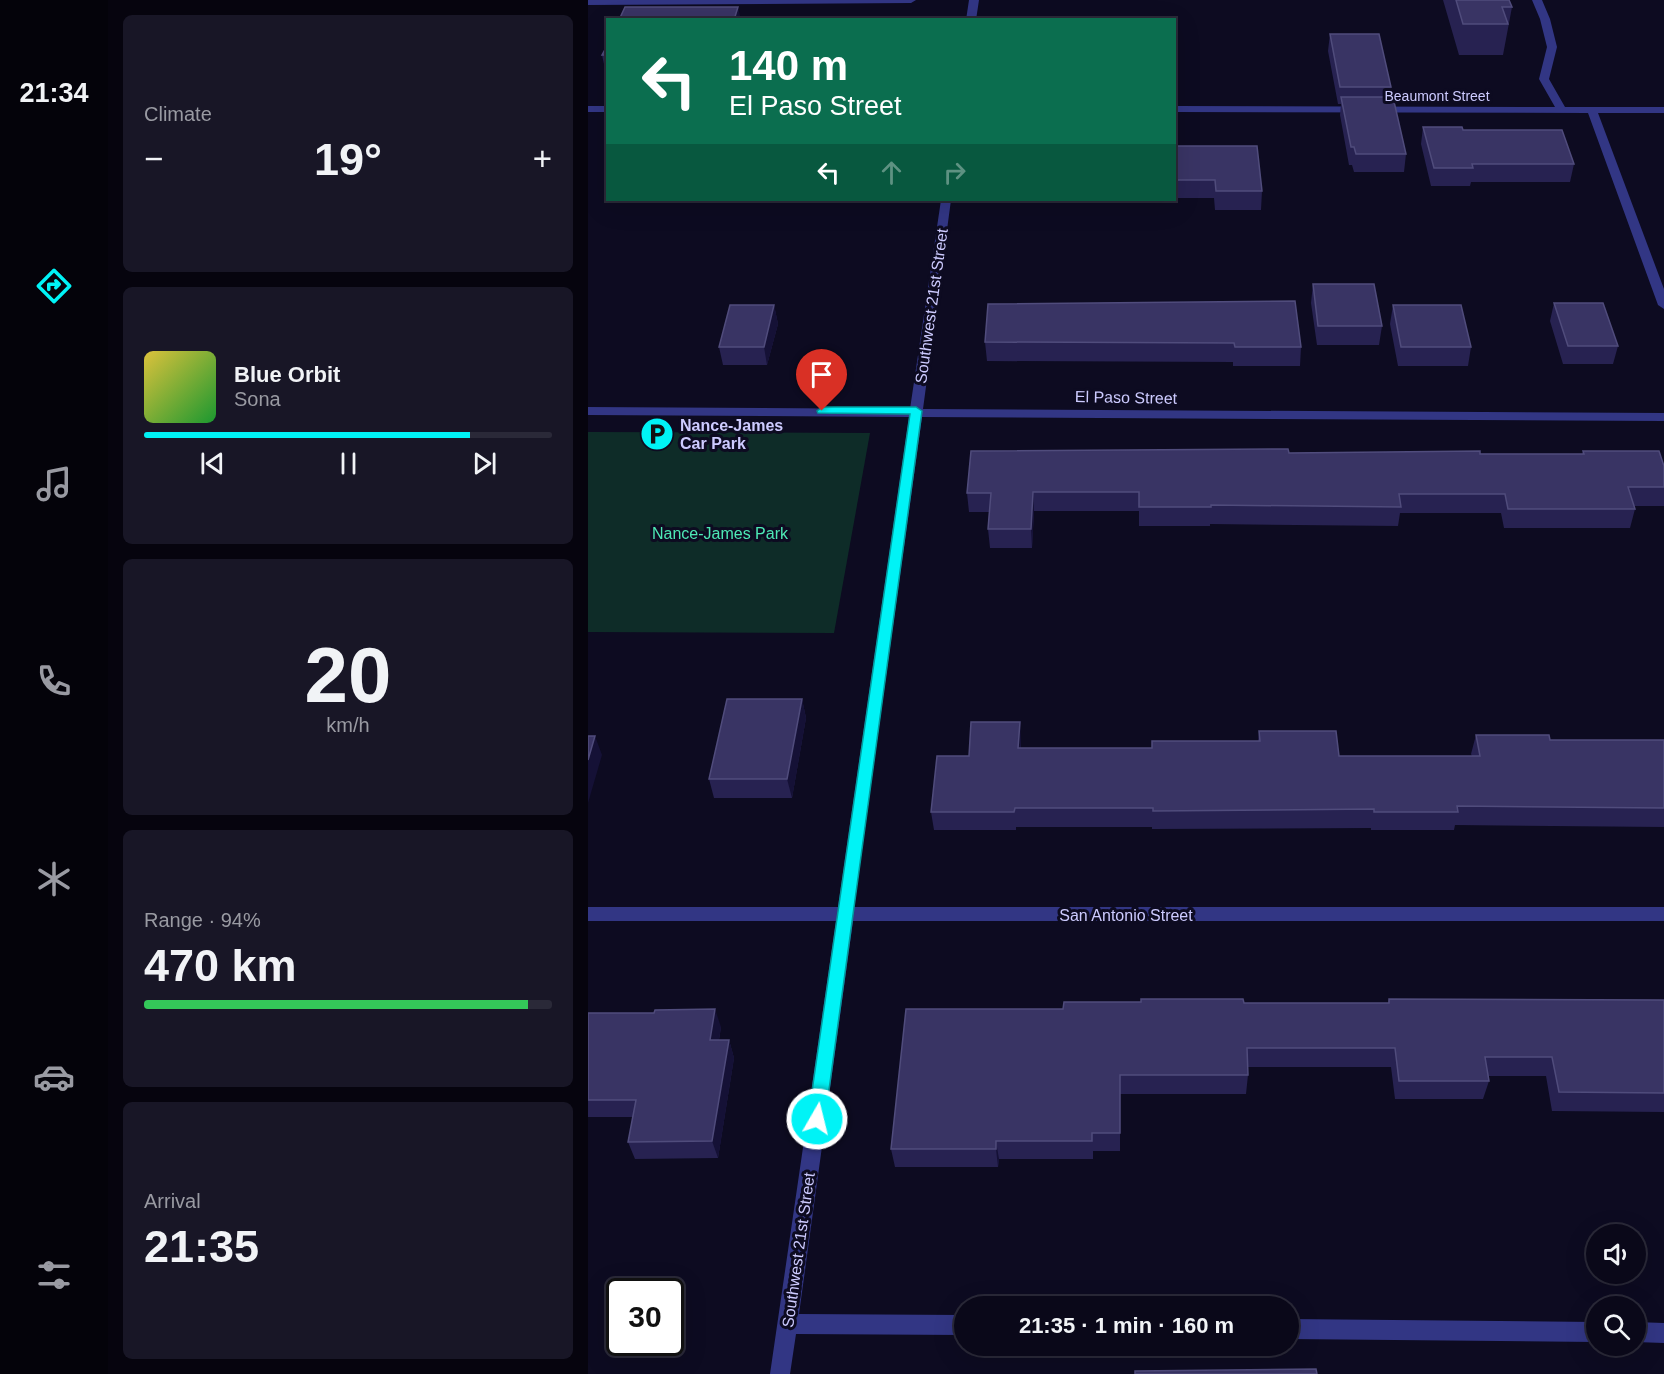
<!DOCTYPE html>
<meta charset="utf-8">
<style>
body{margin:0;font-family:Helvetica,sans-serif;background:#181626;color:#f1f3f6;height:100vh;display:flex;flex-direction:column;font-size:22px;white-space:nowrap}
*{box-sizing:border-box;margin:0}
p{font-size:20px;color:#999aa2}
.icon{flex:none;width:33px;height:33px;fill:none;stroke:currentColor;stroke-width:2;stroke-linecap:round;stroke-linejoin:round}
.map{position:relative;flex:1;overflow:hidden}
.sheet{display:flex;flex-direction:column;gap:15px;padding:15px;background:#06040e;width:480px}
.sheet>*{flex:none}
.top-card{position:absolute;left:18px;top:18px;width:570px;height:183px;border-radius:0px;box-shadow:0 6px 24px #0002,0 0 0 2px #2a2938;background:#0b6e4f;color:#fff;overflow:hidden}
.tools{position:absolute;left:998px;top:1224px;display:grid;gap:12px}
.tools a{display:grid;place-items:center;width:60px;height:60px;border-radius:50%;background:#0a0819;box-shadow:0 6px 24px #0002,0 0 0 2px #2a2938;font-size:30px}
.speed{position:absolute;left:18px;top:1278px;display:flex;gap:12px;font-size:30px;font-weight:700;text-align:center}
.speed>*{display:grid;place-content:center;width:78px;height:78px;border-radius:50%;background:#0a0819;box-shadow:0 6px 24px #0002,0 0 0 2px #2a2938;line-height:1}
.speed .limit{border:3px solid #111;border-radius:9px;background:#fff;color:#111}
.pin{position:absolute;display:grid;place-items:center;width:51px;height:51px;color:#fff;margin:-62px -26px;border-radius:50% 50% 50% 0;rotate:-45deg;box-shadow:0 0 6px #0007}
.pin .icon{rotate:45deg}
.me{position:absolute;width:66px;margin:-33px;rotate:8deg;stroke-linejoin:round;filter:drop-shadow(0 0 4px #0008)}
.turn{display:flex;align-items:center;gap:21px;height:126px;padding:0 24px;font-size:27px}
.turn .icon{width:78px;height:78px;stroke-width:2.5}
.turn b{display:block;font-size:42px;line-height:51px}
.lanes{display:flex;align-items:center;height:57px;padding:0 24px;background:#0003;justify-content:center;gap:30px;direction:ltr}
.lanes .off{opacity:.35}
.big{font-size:45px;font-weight:800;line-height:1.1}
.sheet .card{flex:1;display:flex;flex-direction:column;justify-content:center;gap:9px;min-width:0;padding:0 21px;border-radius:9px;background:#181626}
.sheet .dial{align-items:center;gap:0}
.dial b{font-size:78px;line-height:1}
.song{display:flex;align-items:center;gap:18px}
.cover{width:72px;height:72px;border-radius:9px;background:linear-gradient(135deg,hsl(50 70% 55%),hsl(130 70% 35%))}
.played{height:6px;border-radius:3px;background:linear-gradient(90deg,#00f3f6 80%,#2a2938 80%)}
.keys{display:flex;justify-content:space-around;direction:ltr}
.heat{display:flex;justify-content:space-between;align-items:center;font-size:33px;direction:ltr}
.charge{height:9px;border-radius:4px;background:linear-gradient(90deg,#34c759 94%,#2a2938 0)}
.trip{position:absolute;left:366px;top:1296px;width:345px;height:60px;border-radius:30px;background:#0a0819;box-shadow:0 6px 24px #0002,0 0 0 2px #2a2938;font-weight:800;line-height:60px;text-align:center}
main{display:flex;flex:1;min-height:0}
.tabs{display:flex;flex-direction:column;width:108px;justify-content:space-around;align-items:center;background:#04030a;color:#999aa2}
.tabs .icon{width:42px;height:42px}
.tabs .on{color:#00f3f6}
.tabs b{font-size:27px;color:#f1f3f6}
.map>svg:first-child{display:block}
.green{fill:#0e2c28}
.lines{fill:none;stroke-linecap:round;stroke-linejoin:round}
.minor{fill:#323684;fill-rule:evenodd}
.wall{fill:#272251}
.shaded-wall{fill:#151136}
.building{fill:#393464;stroke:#504c7c;stroke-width:1.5}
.route{fill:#00f3f6;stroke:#009ea0;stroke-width:1.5}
.labels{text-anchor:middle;stroke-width:6;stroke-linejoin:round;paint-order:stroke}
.far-street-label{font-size:14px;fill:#cdcbff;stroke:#0d0b21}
.street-label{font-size:16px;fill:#cdcbff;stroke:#0d0b21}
.poi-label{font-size:16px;font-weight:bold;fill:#cdcbff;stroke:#0d0b21;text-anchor:start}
.park-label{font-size:16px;fill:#4de9b5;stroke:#0d0b21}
</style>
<main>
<nav class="tabs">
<b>21:34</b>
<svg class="icon on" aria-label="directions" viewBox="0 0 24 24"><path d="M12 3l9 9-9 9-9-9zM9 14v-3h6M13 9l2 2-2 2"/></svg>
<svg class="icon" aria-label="music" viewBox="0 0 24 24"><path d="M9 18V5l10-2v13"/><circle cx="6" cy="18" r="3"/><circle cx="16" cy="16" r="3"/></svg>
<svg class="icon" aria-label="phone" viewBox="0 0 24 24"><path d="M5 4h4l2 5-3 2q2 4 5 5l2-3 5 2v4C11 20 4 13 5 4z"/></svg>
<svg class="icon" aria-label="climate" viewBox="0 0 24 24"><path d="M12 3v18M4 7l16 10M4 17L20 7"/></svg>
<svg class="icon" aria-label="car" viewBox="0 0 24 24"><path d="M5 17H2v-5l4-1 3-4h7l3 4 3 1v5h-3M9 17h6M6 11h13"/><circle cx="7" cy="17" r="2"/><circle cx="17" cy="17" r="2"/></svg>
<svg class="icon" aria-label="filters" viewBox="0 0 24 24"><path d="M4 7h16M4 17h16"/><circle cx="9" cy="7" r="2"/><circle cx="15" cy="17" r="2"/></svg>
</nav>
<section class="sheet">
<div class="card"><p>Climate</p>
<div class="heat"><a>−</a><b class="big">19°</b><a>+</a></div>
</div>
<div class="card">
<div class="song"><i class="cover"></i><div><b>Blue Orbit</b><p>Sona</p></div></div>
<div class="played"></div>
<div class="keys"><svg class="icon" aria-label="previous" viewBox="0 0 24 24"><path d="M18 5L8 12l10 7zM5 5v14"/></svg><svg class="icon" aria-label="pause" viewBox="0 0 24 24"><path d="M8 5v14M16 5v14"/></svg><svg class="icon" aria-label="next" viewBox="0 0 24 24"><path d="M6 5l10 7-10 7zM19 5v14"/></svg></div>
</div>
<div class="card dial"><b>20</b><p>km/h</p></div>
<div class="card"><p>Range · 94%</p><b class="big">470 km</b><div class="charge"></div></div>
<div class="card"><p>Arrival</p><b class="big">21:35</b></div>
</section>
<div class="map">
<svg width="1076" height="1374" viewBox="0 0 1076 1374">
<rect width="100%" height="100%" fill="#0d0b21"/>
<path class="green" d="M0 432 282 433 246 633 0 632Z"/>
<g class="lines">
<path class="minor" d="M0 0H328L323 3 0 5Z
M381 0H391L388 20H378Z
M944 0H954L962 19 969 47 961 79 977 107H1076V113H1010L1076 289V309L1070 305 1000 113 586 112V106L967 107 951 79 959 47 952 19Z
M0 106H20V112H0Z
M353 200H363L335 409 1076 413V421L334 417 266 907H1076V921H265L211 1314 376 1315V1335L208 1334 202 1374H182L248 921H0V907H250L321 417 0 415V407L322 409Z
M700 1319 1008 1322V1342L700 1339Z
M1047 1322 1076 1323V1343L1047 1342Z"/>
</g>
<path class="wall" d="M855 0H921L924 7 915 55H871Z
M742 34 803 87 802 97 818 154 816 172H766L764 165H761L752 115 753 104H750L740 51Z
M20 44V73H18L14 55Z
M835 127 875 130 986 164 982 182H883L882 186H843L833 144Z
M586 146 674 191 673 210H627L626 198H586Z
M725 284 794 326 791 345H729L723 303Z
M707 301 713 347 712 366H645V362L399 361 397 342Z
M966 303 1030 346 1025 364H975L962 321Z
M186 305 190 324 179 365H135L131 347Z
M805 305 883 347 880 366H810L802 324Z
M995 451 1076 466V506H1046L1047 509 1042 528H916L913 513H812L810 526 622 524V526H551V511H446L444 548H402L400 529 401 512H381L379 493 701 453 994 454Z
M214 699 218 718 204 798H126L121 779Z
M671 731 751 756H884L883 754 888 735 962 740H1076V827L867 825 866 830H783V828L564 829V827H428V830H346L343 812 381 756 433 740V748H564L670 741Z
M801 999 1076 1000V1112L964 1111 958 1076H900L901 1081 895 1099H807L803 1067H660V1075L658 1094H532V1151H505V1159H411L410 1167H307L303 1149 475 1009 656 1003H800Z
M0 1013 133 1027 131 1040H141L146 1058 130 1158 47 1159 40 1142 45 1117H0Z"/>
<path class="shaded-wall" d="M150 7 153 20H146Z
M186 305 190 324 179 365 176 347Z
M445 492 446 511 444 548 443 529Z
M214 699 218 718 204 798 199 779Z
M432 722 433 740 432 766 430 748Z
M7 736 14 755 0 803V760Z
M127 1009 133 1027 128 1058 122 1040Z
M141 1040 146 1058 130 1158 124 1141Z
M408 1141 411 1159 410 1167 408 1149Z"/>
<path class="building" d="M868 0H921L924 7H914L920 24H875Z
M37 7H150L146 20H31Z
M742 34H791L803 87H752Z
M20 44V55H14Z
M753 97H805L818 154H768L766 147H763Z
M835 127H874L875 130H974L986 164H884L885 168H846Z
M586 146H669L674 191H628L627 180H586Z
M725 284H786L794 326H730Z
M707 301 713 347H647L646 343 397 342 400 304Z
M966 303H1015L1030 346H980Z
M142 305H186L176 347H131Z
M805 305H873L883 347H813Z
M700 449 701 453 892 451V454H996L995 451H1071L1076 466V487H1040L1047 509H920L917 494H811L813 507 623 505V507H551V492H445L443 529H400L403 493H379L383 451Z
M139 699H214L199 779H121Z
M383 722H432L430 748H564V741H672L671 731H748L751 756H892L888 735H961L962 740H1076V808L869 806 870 812H786V809L565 811V808H427L426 812H343L349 756H381Z
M0 736H7L0 760Z
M553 999H655L656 1003H801V999L1076 1000V1093L971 1092 964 1057H897L901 1081H811L807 1048H659L660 1075H532V1133H504V1141H408V1149H303L318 1009H475L476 1002H553Z
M127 1009 122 1040H141L124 1141 40 1142 48 1100H0V1013H66L67 1010Z
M728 1369 729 1374H547V1371Z"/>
<path class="route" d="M234 407H328L334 411 237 1119 235 1125 229 1127 223 1125 220 1119 322 414 230 413 229 411Z"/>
<defs>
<g id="parking-disc" transform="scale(1.725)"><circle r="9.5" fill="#00f3f6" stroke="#0d0b21"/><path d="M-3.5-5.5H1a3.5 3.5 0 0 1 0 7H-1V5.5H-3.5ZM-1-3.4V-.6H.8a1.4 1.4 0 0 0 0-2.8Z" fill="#111"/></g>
</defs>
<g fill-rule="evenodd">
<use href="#parking-disc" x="69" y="434"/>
</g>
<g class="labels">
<g class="far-street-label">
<text x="849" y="101">Beaumont Street</text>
</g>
<g class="street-label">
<text transform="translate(343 306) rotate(-82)" y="6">Southwest 21st Street</text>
<text transform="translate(538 397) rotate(1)" y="6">El Paso Street</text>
<text x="538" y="921">San Antonio Street</text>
<text transform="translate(210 1250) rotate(-82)" y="6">Southwest 21st Street</text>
</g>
<g class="poi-label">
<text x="92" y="431">Nance-James<tspan x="92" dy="18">Car Park</tspan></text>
</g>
<g class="park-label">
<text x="132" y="539">Nance-James Park</text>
</g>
</g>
</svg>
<div class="tools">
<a><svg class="icon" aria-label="sound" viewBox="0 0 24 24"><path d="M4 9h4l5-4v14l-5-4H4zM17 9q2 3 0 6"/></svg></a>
<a><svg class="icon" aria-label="search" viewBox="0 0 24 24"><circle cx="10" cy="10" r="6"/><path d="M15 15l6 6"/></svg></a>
</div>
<div class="speed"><div class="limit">30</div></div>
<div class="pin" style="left:234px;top:411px;background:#d93025"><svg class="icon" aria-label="arrive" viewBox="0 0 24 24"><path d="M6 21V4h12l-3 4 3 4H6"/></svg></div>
<svg class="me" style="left:229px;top:1119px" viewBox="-20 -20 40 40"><circle r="17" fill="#00f3f6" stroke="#fff" stroke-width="3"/><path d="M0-11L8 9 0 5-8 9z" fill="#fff"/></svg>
<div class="trip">21:35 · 1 min · 160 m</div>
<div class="top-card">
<div class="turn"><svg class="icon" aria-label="left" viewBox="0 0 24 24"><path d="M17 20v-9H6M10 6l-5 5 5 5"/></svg><div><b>140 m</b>El Paso Street</div></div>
<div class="lanes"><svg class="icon" aria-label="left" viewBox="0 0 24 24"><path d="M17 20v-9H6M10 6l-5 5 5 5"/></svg><svg class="icon off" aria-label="ahead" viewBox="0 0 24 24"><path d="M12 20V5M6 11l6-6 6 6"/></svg><svg class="icon off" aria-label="right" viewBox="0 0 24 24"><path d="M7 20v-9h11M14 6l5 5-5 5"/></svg></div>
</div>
</div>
</main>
